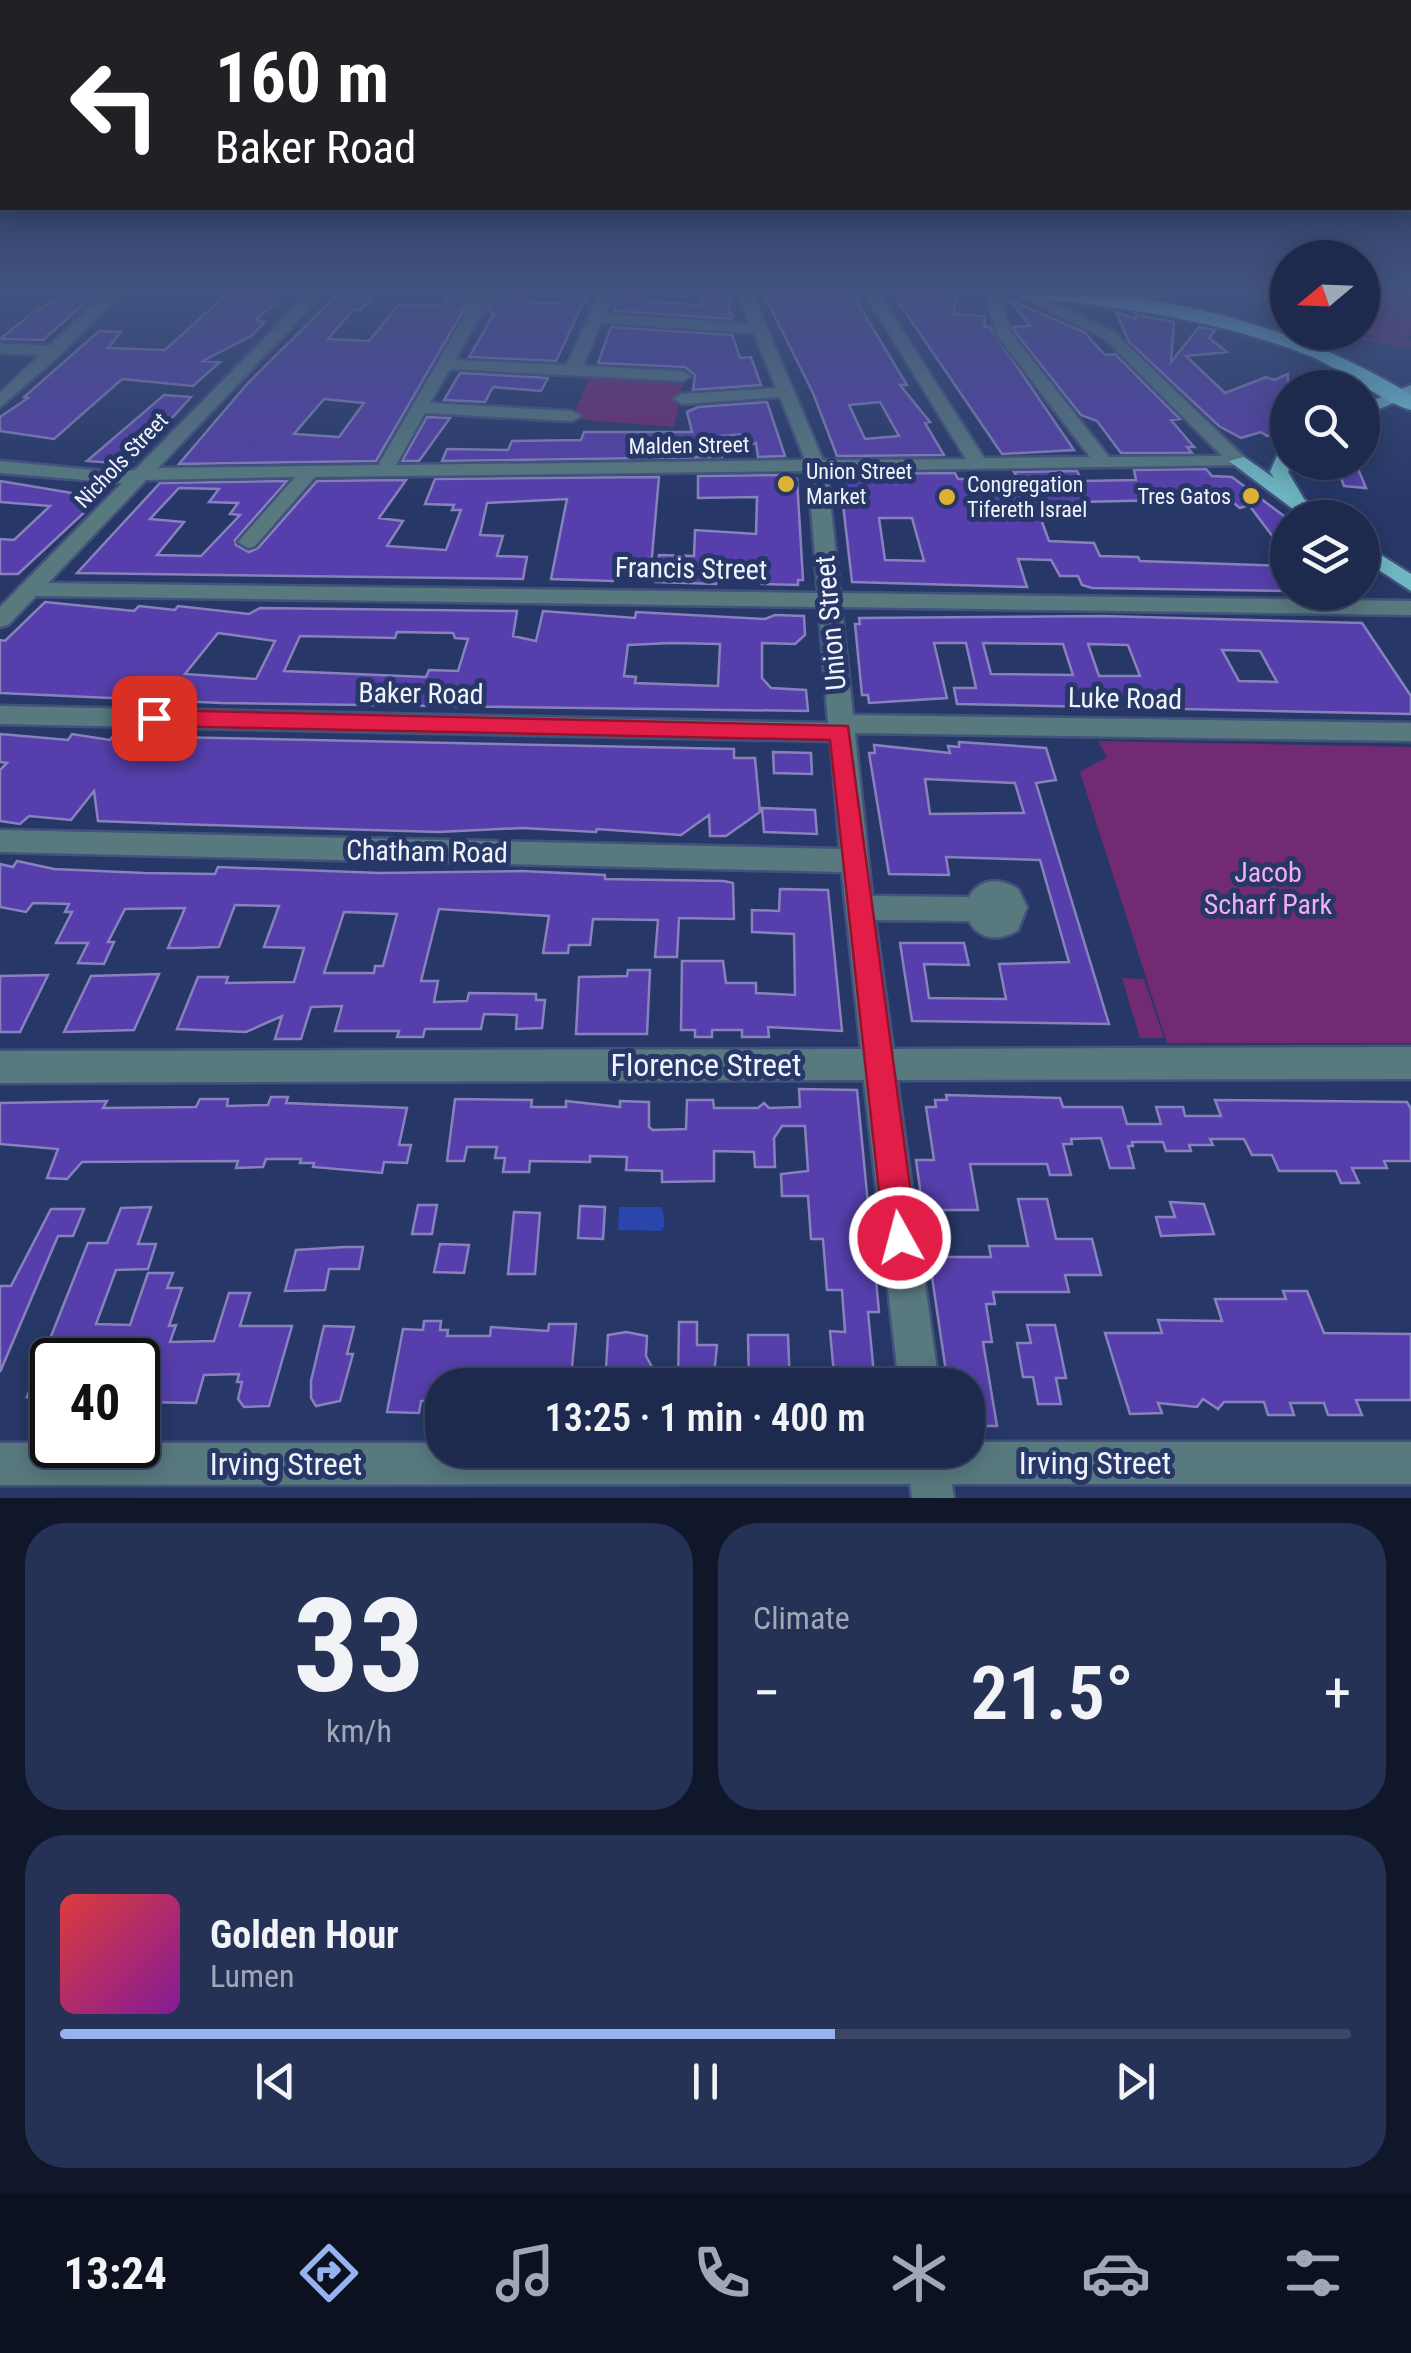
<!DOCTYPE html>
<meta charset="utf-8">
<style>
body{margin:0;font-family:"Roboto Condensed",sans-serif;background:#253255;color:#f1f3f6;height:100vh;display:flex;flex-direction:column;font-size:38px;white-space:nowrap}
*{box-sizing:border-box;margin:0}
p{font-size:32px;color:#a0a7b6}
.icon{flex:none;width:55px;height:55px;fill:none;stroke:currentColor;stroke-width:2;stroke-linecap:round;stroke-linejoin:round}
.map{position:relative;height:1498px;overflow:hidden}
.panel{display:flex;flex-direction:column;gap:25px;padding:25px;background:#10172b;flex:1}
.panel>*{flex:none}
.guide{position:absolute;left:0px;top:0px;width:1412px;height:210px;box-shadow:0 5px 25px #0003,0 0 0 2px #3b4666;background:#202124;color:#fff;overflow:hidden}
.needle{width:65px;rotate:251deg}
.controls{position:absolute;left:1270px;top:240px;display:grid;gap:20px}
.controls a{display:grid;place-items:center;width:110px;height:110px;border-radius:50%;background:#1d2a4e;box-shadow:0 5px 25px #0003,0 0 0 2px #3b4666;font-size:50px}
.speed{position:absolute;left:30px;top:1338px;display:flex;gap:20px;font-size:50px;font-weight:700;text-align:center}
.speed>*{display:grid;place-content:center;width:130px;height:130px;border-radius:50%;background:#1d2a4e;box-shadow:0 5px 25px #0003,0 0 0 2px #3b4666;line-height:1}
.speed .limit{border:5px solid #111;border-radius:15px;background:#fff;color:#111}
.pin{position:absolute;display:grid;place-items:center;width:85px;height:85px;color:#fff;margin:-42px;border-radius:20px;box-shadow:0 5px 15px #0006}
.me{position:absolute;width:110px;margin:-55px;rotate:353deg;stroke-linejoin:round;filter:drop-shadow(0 0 8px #0008)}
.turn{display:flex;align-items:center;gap:35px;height:210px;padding:0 50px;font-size:45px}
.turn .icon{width:130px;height:130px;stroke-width:2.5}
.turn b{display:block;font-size:70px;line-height:85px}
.big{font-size:75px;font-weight:600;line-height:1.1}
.panel .widget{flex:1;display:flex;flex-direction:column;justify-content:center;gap:15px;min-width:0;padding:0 35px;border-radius:40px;background:#253255}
.panel .dial{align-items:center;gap:0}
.dial b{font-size:130px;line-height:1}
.song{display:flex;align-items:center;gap:30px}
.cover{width:120px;height:120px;border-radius:15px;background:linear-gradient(135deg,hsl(0 70% 55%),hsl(290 70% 35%))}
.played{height:10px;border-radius:5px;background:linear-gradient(90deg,#95b2f1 60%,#3b4666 60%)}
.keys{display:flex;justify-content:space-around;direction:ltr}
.heat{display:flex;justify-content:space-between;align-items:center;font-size:55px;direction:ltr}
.panel .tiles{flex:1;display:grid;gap:25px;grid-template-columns:1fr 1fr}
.widget:last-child{grid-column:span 2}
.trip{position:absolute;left:425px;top:1368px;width:560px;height:100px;border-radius:40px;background:#1d2a4e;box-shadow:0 5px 25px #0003,0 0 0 2px #3b4666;font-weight:600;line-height:100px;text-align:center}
.menu{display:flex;height:160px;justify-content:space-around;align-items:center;background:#0c111f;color:#a0a7b6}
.menu .icon{width:70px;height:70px}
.menu .on{color:#95b2f1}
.menu b{font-size:45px;color:#f1f3f6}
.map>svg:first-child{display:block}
.green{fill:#722a72}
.water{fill:#2a45ab}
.building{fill:#563fac;stroke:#8782bd;stroke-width:2.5;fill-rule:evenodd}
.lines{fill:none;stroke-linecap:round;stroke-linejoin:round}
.minor-casing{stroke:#43527c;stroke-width:5}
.major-casing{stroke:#43527c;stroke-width:5}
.highway-casing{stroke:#43527c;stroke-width:5}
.minor{fill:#587a7f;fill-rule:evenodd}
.major{fill:#6fb8c3;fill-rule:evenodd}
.highway{fill:#77d0dd;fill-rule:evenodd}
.route{fill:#e11d48;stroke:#92132f;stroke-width:2.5}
.poi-dot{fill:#deb133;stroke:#273868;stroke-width:4}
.labels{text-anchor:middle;stroke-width:10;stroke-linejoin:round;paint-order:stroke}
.far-street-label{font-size:22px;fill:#f0f3f9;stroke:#273868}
.far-poi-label{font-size:22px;fill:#f0f3f9;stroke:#273868;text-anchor:start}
.street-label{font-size:28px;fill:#f0f3f9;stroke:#273868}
.park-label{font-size:28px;fill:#f3aef0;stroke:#273868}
.near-street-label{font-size:32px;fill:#f0f3f9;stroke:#273868}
</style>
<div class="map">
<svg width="1411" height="1498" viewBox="0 0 1411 1498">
<rect width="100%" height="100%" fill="#273868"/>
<path class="green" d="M1363 291H1411V335L1399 340 1411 341V348L1322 333 1381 339 1363 331Z
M590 376 684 381 674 427 572 419Z
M1098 741 1411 747V1043H1167L1080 772 1107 757Z
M1122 978 1144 979 1164 1038H1140Z"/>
<path class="water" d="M619 1207H662L665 1225 661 1231 618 1230Z"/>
<path class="building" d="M230 291H288L256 320 265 322 251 336 203 361 220 362 193 386 122 379 54 439 0 431V417L28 398 24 397 99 331 121 332 108 348 165 350Z
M502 291 532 292 527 302 563 304 567 296 586 297 556 361 469 357 494 314 487 309Z
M623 291H640V301L702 305 699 292 723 291 730 301 728 314H733L732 319 613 311Z
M762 291 851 292 907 385H900L930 422 925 423 944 455 837 456 813 393ZM880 402 899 436 865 439 849 405Z
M891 291 958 294 953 314 984 316 985 327H990L1074 450 1002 454Z
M454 292H474L376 461 179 464 248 383 339 293 373 296 361 310H353L328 339 369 341 399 304 441 306ZM324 399 364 403 339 437 294 434Z
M68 294 94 295 43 340 0 339 32 313Z
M1010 300 1084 332 1105 355 1115 354 1180 419 1171 420 1194 447H1187L1192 453H1121L1097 421 1081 415 1015 332 1013 327 1030 326Z
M1116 312 1136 319V315L1174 322 1171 362 1199 327 1215 330 1209 338 1227 352 1186 356 1225 393 1266 377 1274 380 1288 374V428L1267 436 1261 432 1241 438 1219 426 1129 342Z
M611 327 732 335 740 358 751 357 761 385 693 390 695 375 685 367 598 363Z
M460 373 548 378 541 391 493 387 485 402 444 400Z
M164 395 191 397 130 464 87 461Z
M767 402 785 456 758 457 756 443 751 444 747 434 721 436 722 457 442 461 447 449 508 450 512 441 581 440 584 432H692L687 412 698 407Z
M427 417 450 418 419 461H402Z
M1335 462 1356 464 1366 488 1344 486Z
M1206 469 1212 476 1232 477 1288 519V557L1249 505 1240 508 1220 492 1164 496 1167 500 1035 503 1049 541 1094 543 1100 556 1138 557 1140 561 1288 566V591L1092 588 1082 585 1078 576H1060L1051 560 1018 559 1027 587 852 582 841 487V480H847L845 474 955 473 958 479H1006L1018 478 1014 472 1077 471 1082 481 1136 480 1134 470ZM879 518H912L924 561 885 560Z
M790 475 797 479 803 580H798V585L762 584V577H718L716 584 656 582 659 555 694 556 695 530 756 534 757 497 698 498V476Z
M659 477 651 567H617L613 581 551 579 567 499 487 503 480 535 503 536 497 556 527 557 523 579 77 573 160 483 287 481 235 540 236 545 249 552 258 548 317 481 406 480 379 518 403 521 387 546 446 550 461 510H452L454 505 425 504 435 479ZM179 488 219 489 209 502 238 503 230 514 240 515 201 556 157 555 184 522 150 519Z
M0 481 72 493 102 496 18 574H0V539L14 540 50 506 0 502Z
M45 602 134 611 139 606 175 610 178 606 249 614 260 608 517 611 513 636 536 641 543 611 635 618 636 612 765 619 775 615 804 616 805 635 795 644 762 643V678L771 688 806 690 808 711 221 703 0 693V640L5 641ZM397 632 453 633 455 638 468 639 458 671 429 670 426 677 284 671 300 636 395 638ZM218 633 275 641 256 679 185 674ZM671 643 720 644 718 686 635 683 636 677 624 676 628 645Z
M1102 616 1362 623 1411 696V714L957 704 954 688H976L966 643H934L947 698 869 703 868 695H862L855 624H860L859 618ZM983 643 1063 644 1073 675 991 674ZM1088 644 1128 645 1140 676H1099ZM1222 650 1260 651 1277 682 1239 681Z
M0 734 68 740 72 734 110 740 114 735 164 743 169 737 734 749V758H755L760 812 726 836H710L709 815 681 835 597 829 596 832 522 828 438 832 176 824 98 821 94 791 71 820 29 816 20 824 0 821V770L7 763 0 762Z
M959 742 1046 748 1056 780 1036 783 1109 1024 912 1021 900 943H964L969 965 924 964 929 998 1006 999 999 964 1069 962 1040 860 946 857 949 875 889 874 869 753H875L874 745 950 753 948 746 959 747ZM925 779 1015 783 1024 813 930 814Z
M773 752 811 753 812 774 774 773Z
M762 808 815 810 817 834 764 832Z
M17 861 54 869 144 873 215 874 218 867 380 873 522 871 605 875V879L724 881 733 883 734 919 679 918 677 957H655L658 920 593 919 590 945H569L568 953H543L549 916 439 909 421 981H438L434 1002 467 1001 469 993 536 994V1000H545L542 1028 516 1029 517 1015 484 1014 481 1029H425L423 1037H397L399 1031H335L342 1006 311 1007 301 1039H275L282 1016 246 1032 177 1029 198 977H228L226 983 294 982 304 948 264 947 279 906 235 905 219 947 191 948H168L185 908 125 909 108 942H114L104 964 78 963 88 943H56L72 912H65L69 904 33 903 26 912 0 907V864L13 867ZM344 912 397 914 383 966H375L374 973H324Z
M780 889 828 890 842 1031 768 1027 769 1037H742V1030H712V1037H695V1030H681L682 961H723L726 983H756V993L795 995 794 934 752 932V910L779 911Z
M628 970H650L647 1034H576L579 977 627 976Z
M159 974 134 1030 64 1032 91 976Z
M48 975 20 1032H0V976Z
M799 1089 857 1090 871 1235H851L866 1256 868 1269H875L879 1312H868L875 1385H835L830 1331 845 1332 842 1290H827L823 1239H811L808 1196H782L781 1174 808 1171 805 1126H782L774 1138 775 1167H755L754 1152 714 1151V1181L662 1182V1171L626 1170 627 1157 590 1156V1162L530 1161 529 1172H503L505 1158H495L497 1147H467L464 1161H447L455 1099 532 1100 531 1107H566V1101L620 1107V1101L649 1102V1127L653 1130 686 1129 687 1100H713L714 1108H758L764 1103 769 1108 800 1107Z
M946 1095 1060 1098 1063 1107H1122L1127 1124H1161L1156 1107H1183L1185 1116H1221L1215 1100 1407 1102 1411 1109V1161H1384L1387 1168H1352L1359 1183H1341L1336 1171H1279L1272 1155H1252L1244 1139H1210L1213 1145H1189L1191 1151H1166L1163 1142H1132L1133 1146H1128L1134 1168H1110L1101 1138 1071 1139 1072 1144H1063L1071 1175H1050L1047 1164H970L978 1210H923L916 1160H934L926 1107H936L935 1100H947Z
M271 1097H288L286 1103 407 1108 399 1145H411L407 1163 384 1162 382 1173 313 1167 314 1163H300L301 1159H266L263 1167 236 1168 238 1161 82 1162 67 1179 47 1178 58 1149 0 1144V1103L107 1101 103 1108 196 1107 200 1099H228L227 1106 268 1105Z
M1018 1199H1047L1056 1239H1092L1101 1275H1065L1069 1292H993L995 1304H986L992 1342H983L997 1426H968V1385H948L929 1257H991L989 1246H1028Z
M1170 1202 1204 1204 1214 1234 1161 1236 1156 1217H1175Z
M418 1205H437L432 1234H412Z
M580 1206 605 1207 603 1239 578 1238Z
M151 1207 138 1244H156L148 1269 116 1270 96 1324 130 1325 148 1273H173L167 1288H182L169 1326 176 1325 170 1342 214 1341 229 1293H250L240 1326H292L269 1406 244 1407 238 1399 242 1382H237L239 1374 204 1375 196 1403 138 1402V1360H117L124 1340H91L83 1360H52V1397H27L88 1243H107L121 1208Z
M51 1209H84L73 1236H58L0 1372V1286H11Z
M514 1212 540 1213 535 1274H508Z
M440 1244 469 1245 464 1273 434 1272Z
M345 1247H363L359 1269H329L325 1290 285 1291 296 1250Z
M1283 1291H1307L1324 1333 1411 1334V1400H1356L1362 1415H1328L1324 1403H1290L1294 1415H1268L1264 1402H1224L1218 1409 1203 1399 1197 1407 1158 1403 1162 1413 1130 1414 1105 1333H1162L1158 1320 1222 1321 1215 1299H1286Z
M424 1321H441L440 1330H448L447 1336H490L491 1327 548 1331 549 1324H576L571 1378 568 1385H439L436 1401H421L419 1413 387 1412 403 1329 423 1330Z
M679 1322H697V1345H717L713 1385H678Z
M1027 1325H1055L1066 1378H1056L1061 1404H1038L1033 1377H1023L1017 1343H1031Z
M324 1326 354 1327 347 1354H353L340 1401 316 1406 311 1398V1381Z
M626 1332 647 1336 646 1356 652 1367 645 1385H605L608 1335Z
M748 1335H788L790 1385H749Z"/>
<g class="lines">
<g class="minor-casing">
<path id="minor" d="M107 291H122L61 354 0 407V393L40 355 0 353V343L49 346Z
M311 291H326L158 468 378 465 479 291H493L455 360 567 365 599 294 611 297 604 314 750 324 737 291H751L823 460 966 459 863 291H877L984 458 1090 457 997 335 990 313 991 291H1005L1004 313 1012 334 1109 457 1222 456 1104 338 1009 291H1027L1114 332 1244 457V465L827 471 840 593 1411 601V615L841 607 853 715 1411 723V741L855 733 872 896 969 897C980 877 1001 878 1018 889L1027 907 1018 930C1000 941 980 941 969 921L875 920 893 1049 1411 1047V1079L897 1080 939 1385H899L864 1080 0 1083V1051L861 1049 842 872 0 852V830L840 849 831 741 0 724V706L828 723 819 607 36 596 8 625 0 627V607L122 483 0 473V461L115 472 135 470ZM601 323 754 333 776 388 682 394 674 399 682 404 780 397 805 460 396 465 425 413 572 421 581 416 572 411 430 403 450 369 683 381 691 376 683 371 583 366ZM808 471 818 593 48 583 146 480 295 477 238 542 248 548 255 546 315 477Z
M1146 291H1162L1151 300H1141L1139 297Z
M968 1442H1411V1484H952L954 1498H912L910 1484 0 1485V1443H442V1450H968Z"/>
</g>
<g class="major-casing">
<path id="major" d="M1411 385V396L1362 416V405Z
M1288 446V462H1292L1288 472 1304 499 1327 518H1305L1229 461 1244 457 1274 478 1270 472 1279 451Z
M1362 543 1411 574V591L1362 559Z"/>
</g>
<g class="highway-casing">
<path id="highway" d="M1009 291C1142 284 1299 325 1411 395V410C1382 402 1342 369 1310 356 1217 319 1117 307 1018 296Z"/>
</g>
<use href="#minor" class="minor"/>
<use href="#major" class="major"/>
<use href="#highway" class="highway"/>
</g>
<linearGradient id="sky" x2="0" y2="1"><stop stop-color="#151f39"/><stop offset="0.58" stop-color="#415380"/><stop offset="1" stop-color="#415380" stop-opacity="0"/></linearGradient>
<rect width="1411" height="500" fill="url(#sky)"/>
<path class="route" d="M154 710 848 726 917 1238 912 1250 900 1255 888 1250 884 1238 830 740 154 726 143 718Z"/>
<g class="poi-dot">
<circle cx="786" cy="484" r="10"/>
<circle cx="1251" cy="496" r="10"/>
<circle cx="947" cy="497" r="10"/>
</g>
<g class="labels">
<g class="far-street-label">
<text transform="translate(689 445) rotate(-1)" y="8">Malden Street</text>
<text transform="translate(121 460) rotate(-46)" y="8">Nichols Street</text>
</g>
<g class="far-poi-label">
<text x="806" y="479">Union Street<tspan x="806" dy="25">Market</tspan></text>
<text x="967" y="492">Congregation<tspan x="967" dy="25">Tifereth Israel</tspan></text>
<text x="1231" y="504" text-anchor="end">Tres Gatos</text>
</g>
<g class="street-label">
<text transform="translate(691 568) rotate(1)" y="10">Francis Street</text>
<text transform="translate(830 623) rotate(-95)" y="10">Union Street</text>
<text transform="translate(421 693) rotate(1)" y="10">Baker Road</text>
<text transform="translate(1125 698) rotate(1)" y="10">Luke Road</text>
<text transform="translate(427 851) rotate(1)" y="10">Chatham Road</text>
</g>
<g class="park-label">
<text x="1268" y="882">Jacob<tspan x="1268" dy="32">Scharf Park</tspan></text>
</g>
<g class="near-street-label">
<text x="706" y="1076">Florence Street</text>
<text x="1095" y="1474">Irving Street</text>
<text x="286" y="1475">Irving Street</text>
</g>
</g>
</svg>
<div class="controls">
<a><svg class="needle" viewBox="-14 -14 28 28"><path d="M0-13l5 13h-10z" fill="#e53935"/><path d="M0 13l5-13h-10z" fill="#a0a7b6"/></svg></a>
<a><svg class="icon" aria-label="search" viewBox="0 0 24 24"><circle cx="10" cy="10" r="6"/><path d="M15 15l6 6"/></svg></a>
<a><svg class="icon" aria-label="layers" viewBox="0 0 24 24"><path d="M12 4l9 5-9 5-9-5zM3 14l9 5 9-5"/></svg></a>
</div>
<div class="speed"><div class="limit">40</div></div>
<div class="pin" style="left:154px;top:718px;background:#d93025"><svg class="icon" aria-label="arrive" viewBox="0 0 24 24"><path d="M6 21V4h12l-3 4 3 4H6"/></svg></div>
<svg class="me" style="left:900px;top:1238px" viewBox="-20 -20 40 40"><circle r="17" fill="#e11d48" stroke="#fff" stroke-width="3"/><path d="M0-11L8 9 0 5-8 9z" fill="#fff"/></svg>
<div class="trip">13:25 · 1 min · 400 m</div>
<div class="guide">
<div class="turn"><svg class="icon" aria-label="left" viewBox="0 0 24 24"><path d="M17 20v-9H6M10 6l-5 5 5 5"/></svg><div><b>160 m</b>Baker Road</div></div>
</div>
</div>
<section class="panel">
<div class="tiles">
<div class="widget dial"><b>33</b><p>km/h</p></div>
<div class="widget"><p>Climate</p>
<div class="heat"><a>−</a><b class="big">21.5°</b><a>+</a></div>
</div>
<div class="widget">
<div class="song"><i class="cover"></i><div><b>Golden Hour</b><p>Lumen</p></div></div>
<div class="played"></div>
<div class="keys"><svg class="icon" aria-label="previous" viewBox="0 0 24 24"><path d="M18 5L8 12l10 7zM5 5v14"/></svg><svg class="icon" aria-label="pause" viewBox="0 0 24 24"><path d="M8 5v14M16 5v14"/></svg><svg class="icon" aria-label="next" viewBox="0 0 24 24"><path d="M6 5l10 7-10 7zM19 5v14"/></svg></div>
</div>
</div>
</section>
<nav class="menu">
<b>13:24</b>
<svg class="icon on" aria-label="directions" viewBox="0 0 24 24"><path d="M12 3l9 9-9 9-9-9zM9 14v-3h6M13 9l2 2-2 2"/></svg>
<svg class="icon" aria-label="music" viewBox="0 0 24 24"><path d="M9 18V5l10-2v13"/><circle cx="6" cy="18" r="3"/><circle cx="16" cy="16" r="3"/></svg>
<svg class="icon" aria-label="phone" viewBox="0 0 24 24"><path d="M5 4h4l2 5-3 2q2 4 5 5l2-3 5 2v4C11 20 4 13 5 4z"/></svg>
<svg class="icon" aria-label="climate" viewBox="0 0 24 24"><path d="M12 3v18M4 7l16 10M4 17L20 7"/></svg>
<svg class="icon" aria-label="car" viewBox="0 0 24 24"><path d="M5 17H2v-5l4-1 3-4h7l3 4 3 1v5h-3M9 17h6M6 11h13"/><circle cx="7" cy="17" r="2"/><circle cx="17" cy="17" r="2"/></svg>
<svg class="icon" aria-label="filters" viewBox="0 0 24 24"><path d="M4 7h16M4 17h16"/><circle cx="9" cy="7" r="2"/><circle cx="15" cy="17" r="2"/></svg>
</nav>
